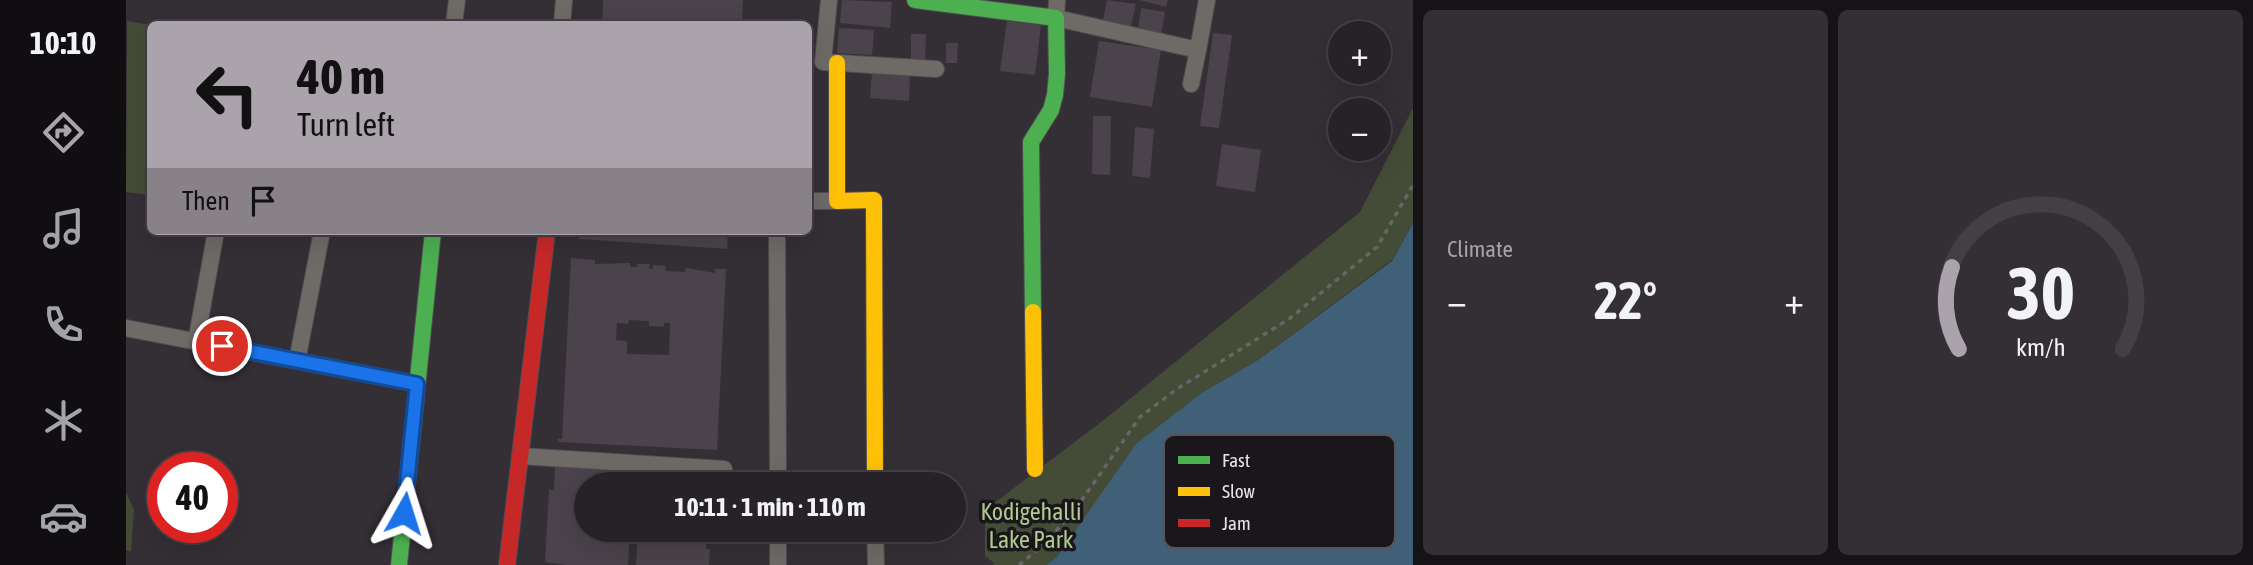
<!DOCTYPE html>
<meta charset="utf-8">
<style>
body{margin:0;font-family:"Asap Condensed",sans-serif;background:#332f34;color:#f1f3f6;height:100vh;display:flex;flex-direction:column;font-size:26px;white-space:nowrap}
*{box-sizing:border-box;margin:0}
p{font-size:23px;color:#a4a4a8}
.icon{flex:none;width:38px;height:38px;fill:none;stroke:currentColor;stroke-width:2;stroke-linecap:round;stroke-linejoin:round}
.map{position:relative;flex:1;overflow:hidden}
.panel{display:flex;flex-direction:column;gap:10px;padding:10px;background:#151316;width:840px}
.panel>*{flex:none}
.banner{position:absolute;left:21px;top:21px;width:665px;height:214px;border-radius:10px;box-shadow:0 7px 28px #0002,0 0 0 2px #433f45;background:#aaa3ab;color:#111;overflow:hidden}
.fabs{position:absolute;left:1202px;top:21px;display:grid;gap:14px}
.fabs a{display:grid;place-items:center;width:63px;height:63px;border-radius:50%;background:#272228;box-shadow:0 7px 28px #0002,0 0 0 2px #433f45;font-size:35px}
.speed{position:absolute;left:21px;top:452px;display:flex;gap:14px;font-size:35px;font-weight:700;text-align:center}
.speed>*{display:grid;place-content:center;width:91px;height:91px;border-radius:50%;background:#272228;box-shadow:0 7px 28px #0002,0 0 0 2px #433f45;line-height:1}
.speed .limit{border:10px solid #d22;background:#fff;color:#111}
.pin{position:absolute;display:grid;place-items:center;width:60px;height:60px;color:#fff;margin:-30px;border:4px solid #fff;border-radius:50%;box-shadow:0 2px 7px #0007}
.me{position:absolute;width:77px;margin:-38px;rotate:6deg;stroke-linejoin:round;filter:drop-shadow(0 0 5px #0008)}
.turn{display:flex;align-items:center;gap:24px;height:147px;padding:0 35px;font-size:32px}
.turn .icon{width:91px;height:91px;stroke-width:2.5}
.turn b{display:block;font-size:49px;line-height:60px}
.then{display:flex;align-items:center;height:66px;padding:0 35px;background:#0003;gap:14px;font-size:26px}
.big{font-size:52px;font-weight:700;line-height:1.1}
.panel .tile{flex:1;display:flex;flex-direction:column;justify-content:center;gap:10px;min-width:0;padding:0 24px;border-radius:10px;background:#332f34}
.panel .dial{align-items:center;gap:0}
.dial svg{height:182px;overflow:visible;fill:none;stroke:#433f45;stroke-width:7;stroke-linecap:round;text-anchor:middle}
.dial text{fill:#f1f3f6;stroke:none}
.heat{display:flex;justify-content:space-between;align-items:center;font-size:38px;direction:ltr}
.panel .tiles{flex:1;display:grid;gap:10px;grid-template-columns:repeat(2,1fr)}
.trip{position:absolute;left:448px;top:472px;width:392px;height:70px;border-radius:35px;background:#272228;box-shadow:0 7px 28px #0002,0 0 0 2px #433f45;font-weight:700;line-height:70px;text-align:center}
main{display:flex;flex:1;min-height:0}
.menu{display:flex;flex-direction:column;width:126px;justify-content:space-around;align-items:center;background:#100e10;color:#a4a4a8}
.menu .icon{width:49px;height:49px}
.menu .active{color:#aaa3ab}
.menu b{font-size:32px;color:#f1f3f6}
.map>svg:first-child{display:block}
.green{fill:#444c38}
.water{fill:#3f6076}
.building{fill:#4b434b;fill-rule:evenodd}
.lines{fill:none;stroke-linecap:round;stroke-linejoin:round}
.street-casing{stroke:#504c51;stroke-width:18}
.fast-casing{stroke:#504c51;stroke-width:18}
.slow-casing{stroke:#504c51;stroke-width:18}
.jam-casing{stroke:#504c51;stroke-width:18}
.path{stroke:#696566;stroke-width:3.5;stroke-dasharray:5 5;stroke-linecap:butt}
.street{stroke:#6e6b67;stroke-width:16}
.fast{stroke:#4caf50;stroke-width:16}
.slow{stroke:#ffc107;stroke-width:16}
.jam{stroke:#c62828;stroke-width:16}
.route-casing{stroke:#114b97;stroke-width:18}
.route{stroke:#1a73e8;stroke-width:12}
.labels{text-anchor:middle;stroke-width:7;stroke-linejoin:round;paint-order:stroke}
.park-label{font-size:24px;fill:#b0ca8e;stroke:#1a161b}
.key{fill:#1a161b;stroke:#585359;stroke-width:2}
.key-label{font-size:19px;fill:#e9e2eb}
</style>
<main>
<nav class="menu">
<b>10:10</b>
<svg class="icon active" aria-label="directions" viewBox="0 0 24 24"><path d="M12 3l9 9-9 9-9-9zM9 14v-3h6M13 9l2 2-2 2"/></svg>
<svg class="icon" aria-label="music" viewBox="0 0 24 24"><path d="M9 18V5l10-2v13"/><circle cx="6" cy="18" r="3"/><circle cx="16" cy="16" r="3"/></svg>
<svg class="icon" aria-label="phone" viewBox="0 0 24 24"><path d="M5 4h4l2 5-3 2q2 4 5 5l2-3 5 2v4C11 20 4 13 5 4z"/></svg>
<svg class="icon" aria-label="climate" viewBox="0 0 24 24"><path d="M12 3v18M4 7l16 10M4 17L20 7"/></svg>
<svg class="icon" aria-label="car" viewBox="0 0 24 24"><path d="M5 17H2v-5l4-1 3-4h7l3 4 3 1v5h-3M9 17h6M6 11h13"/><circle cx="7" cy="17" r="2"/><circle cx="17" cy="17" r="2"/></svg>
</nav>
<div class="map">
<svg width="1287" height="565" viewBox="0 0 1287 565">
<rect width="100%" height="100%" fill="#342e35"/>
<path class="green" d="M1 21 24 25V195L0 192Z
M1287 108V223L1266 260 1132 360 1077 392 931 557 920 565H866L868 563 859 556V510L979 419 1234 212Z
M0 492 8 510 5 552 0 550Z"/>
<path class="water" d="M1287 223V565H920L931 557 1010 444 1077 392 1132 360 1266 261Z"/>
<path class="building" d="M477 0H617L616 24H476Z
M716 0 766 2 764 28 714 23Z
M981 0 1010 4 1005 26 977 20Z
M1013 0H1042L1040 7Z
M1015 8 1039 12 1035 35 1012 31Z
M881 21 915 25 909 75 874 71Z
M713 28 748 30 746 55 711 53Z
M1087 33 1106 35 1093 128 1074 126Z
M785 34H800L799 61 785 60Z
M973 41 1035 50 1026 107 964 97Z
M820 43H832L831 63H820Z
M746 73 784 75 783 101 744 98Z
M967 116H985L984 175 966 174Z
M1009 127 1028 129 1024 178 1006 176Z
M1096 144 1135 150 1129 192 1090 186Z
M454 231H602L601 249 453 239Z
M445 258 469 260V264L504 263V267H511V264H524L523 269H527V265L540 266 539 271 559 272 560 268 589 273V269H600L591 450 433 442 432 439H436ZM503 320 523 321V326L538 327V323H544L543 355 501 354V341L490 340 491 323 502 324Z
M429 466H491V470L508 471V477H514V471L589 474V485H514V482H507V485H460V530H504L502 565H441L419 562 423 490H428Z
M512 530H585V541L580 540V549H584L583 565H510Z"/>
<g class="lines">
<g class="street-casing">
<path id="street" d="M703 0 697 62 810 69
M931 0 930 18 1072 50 1065 84
M328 24 331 0
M436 24 438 0
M1072 50 1081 0
M682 201H711
M651 231 652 485
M0 328 291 384
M70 342 90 231
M171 361 196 231
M394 456 598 469
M652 530V565
M749 530 750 565"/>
</g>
<g class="fast-casing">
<path id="fast" d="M789 0 930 18 931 74 929 95 925 110 905 142 907 312
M273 565 307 231"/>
</g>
<g class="slow-casing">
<path id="slow" d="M711 63V201L748 200 749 485
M907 312 909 469"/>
</g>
<g class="jam-casing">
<path id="jam" d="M381 565 421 231"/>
</g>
<path class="path" d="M893 565 917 545 948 511 1014 417 1051 389 1163 319 1251 247 1287 185"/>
<use href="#street" class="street"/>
<use href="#fast" class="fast"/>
<use href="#slow" class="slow"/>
<use href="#jam" class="jam"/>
</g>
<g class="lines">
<g class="route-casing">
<path id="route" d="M96 346 291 384 278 513"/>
</g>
<use href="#route" class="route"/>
</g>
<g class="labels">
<g class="park-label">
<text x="905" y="520">Kodigehalli<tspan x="905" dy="28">Lake Park</tspan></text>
</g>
</g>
<rect x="1038" y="435" width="231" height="113" rx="10" class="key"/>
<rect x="1052" y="456" width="32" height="8" fill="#4caf50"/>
<rect x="1052" y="487" width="32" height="9" fill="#ffc107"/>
<rect x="1052" y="519" width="32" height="8" fill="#c62828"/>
<g class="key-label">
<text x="1096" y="467">Fast</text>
<text x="1096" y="498">Slow</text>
<text x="1096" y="530">Jam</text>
</g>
</svg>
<div class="fabs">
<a>+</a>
<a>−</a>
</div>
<div class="speed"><div class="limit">40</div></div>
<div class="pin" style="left:96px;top:346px;background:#d93025"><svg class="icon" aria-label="arrive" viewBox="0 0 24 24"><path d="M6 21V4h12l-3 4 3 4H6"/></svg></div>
<svg class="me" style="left:278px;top:513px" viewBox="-20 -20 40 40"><path d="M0-17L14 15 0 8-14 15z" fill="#1a73e8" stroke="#fff" stroke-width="4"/></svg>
<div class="trip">10:11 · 1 min · 110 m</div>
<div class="banner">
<div class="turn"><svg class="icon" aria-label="left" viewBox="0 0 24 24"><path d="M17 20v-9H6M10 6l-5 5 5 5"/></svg><div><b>40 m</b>Turn left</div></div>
<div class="then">Then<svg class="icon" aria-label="arrive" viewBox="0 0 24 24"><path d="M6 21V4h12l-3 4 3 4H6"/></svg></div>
</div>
</div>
<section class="panel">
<div class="tiles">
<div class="tile"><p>Climate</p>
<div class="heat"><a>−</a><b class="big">22°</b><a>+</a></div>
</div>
<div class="tile dial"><svg viewBox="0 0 100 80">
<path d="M14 69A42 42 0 1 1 86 69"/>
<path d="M14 69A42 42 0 0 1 11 33" stroke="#aaa3ab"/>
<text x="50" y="56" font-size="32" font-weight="700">30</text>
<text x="50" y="72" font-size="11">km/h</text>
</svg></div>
</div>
</section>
</main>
